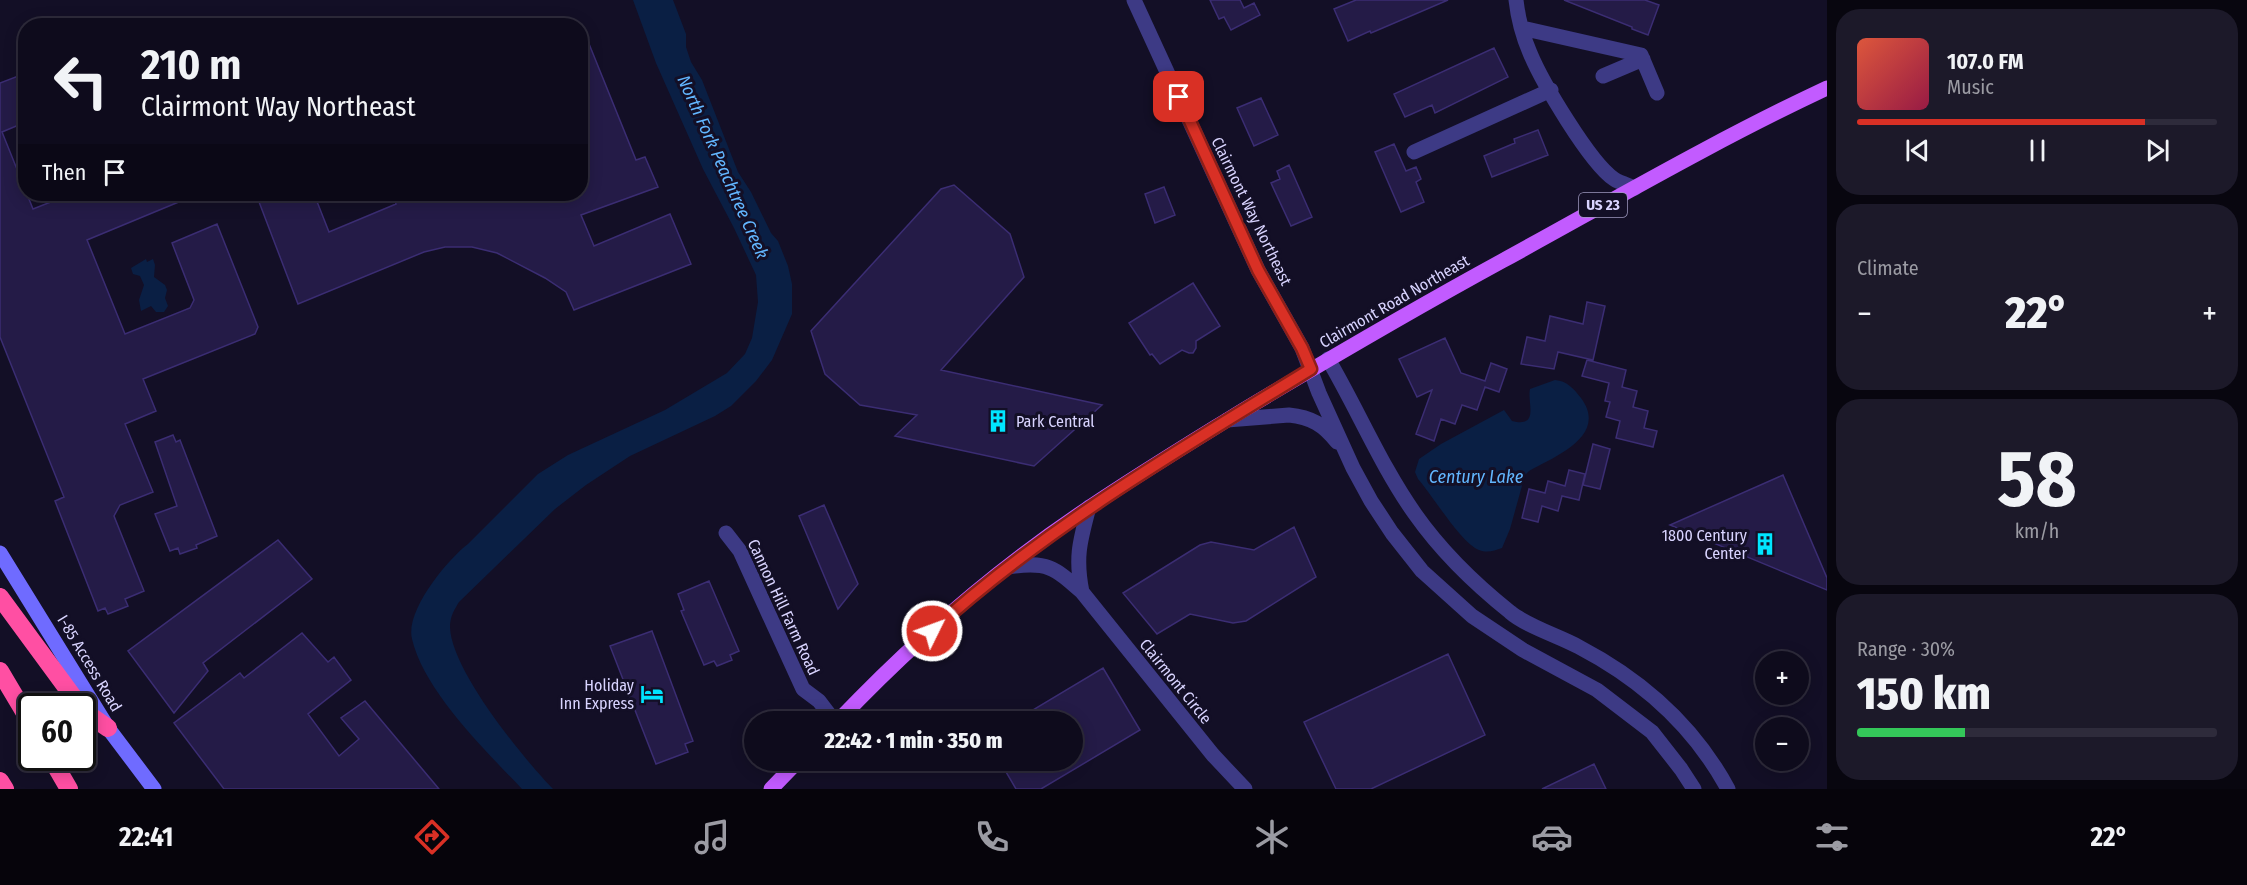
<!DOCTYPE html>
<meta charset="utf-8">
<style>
body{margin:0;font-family:"Fira Sans Condensed",sans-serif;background:#1c1929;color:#f1f3f6;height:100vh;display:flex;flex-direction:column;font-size:22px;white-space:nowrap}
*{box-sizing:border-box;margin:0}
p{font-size:20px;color:#9b9ba3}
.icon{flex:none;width:33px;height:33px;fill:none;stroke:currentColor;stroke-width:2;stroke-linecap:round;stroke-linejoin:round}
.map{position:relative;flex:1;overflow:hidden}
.drawer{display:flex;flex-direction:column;gap:9px;padding:9px;background:#08060f;width:420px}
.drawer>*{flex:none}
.top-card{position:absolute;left:18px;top:18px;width:570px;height:183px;border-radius:24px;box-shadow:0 3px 15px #0003,0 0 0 2px #2e2b3b;background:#0e0b1c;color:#f1f3f6;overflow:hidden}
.controls{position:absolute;left:1755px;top:651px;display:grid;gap:12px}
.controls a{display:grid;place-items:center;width:54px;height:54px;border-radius:50%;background:#0e0b1c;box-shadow:0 3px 15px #0003,0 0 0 2px #2e2b3b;font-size:30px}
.speed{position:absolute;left:18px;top:693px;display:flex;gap:12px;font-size:30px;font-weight:700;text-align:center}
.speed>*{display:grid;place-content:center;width:78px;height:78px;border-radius:50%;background:#0e0b1c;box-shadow:0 3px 15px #0003,0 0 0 2px #2e2b3b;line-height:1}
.speed .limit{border:3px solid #111;border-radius:9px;background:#fff;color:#111}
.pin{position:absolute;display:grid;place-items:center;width:51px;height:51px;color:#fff;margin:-26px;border-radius:12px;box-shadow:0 3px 9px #0006}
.me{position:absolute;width:66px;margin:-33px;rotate:48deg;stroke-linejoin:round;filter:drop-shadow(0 0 4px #0008)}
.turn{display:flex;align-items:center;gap:21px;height:126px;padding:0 24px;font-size:27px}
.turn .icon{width:78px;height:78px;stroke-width:2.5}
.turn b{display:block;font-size:42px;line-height:51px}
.then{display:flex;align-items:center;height:57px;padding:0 24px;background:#0003;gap:12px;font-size:22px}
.big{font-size:45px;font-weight:800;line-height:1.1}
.drawer .widget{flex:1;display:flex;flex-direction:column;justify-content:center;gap:9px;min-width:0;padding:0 21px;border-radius:24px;background:#1c1929}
.drawer .dial{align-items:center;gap:0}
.dial b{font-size:78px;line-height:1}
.song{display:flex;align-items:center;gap:18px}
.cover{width:72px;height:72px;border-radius:9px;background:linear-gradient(135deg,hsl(10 70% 55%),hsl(340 70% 35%))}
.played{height:6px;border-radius:3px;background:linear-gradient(90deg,#d93025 80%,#2e2b3b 80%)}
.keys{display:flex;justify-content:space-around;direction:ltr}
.heat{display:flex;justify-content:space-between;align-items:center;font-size:33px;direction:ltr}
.charge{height:9px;border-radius:4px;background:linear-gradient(90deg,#34c759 30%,#2e2b3b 0)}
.trip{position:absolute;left:744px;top:711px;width:339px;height:60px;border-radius:30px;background:#0e0b1c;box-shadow:0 3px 15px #0003,0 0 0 2px #2e2b3b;font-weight:800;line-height:60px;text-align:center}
.dock{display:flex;height:96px;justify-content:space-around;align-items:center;background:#06040b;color:#9b9ba3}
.dock .icon{width:42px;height:42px}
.dock .on{color:#d93025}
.dock b{font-size:27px;color:#f1f3f6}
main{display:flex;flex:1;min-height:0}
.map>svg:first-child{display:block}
.water{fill:#0a1f44}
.building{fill:#241b47;stroke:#3b2d73;stroke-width:1.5}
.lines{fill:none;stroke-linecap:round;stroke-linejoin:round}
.street{stroke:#3d3a85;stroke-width:15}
.secondary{stroke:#6f6bff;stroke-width:15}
.primary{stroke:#c25bff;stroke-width:15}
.highway{stroke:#ff4fa3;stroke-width:18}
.route-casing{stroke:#8d1f18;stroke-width:15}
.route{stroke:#d93025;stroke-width:10}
.labels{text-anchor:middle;stroke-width:6;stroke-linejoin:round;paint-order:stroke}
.shield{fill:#130f26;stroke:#9e99be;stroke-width:1.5}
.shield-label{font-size:15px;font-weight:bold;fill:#d9d4ff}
.street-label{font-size:16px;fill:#d9d4ff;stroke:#130f26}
.poi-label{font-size:16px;fill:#d9d4ff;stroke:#130f26;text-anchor:end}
.water-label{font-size:18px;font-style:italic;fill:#62b6ff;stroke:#130f26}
</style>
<main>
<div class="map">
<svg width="1827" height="789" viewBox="0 0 1827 789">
<rect width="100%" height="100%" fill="#130f26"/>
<path class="water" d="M633 0H673L686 34V47L691 62 702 80 738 172 751 192 771 233 778 241 788 266 792 284V314L772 360 756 381 731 406 715 416 630 456 586 485 555 509 459 602C454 610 450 617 450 627 451 670 523 758 553 789H522C486 751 424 691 412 639 405 611 447 560 468 544L538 474 568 455 665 410 727 373 745 354 752 338 758 302 756 275 734 228 703 169 656 63Z
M146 259 147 262 153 259 155 265 154 277 165 285 167 290 165 298 168 306 164 312H156L151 306 141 311 139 300 144 285 140 276 133 274 131 268Z
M1555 380C1567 381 1573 388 1581 398 1609 436 1554 457 1529 471L1525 475 1510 529 1502 548C1494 551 1487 553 1479 550 1461 543 1433 496 1418 479L1415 472 1419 459 1441 444 1504 410 1512 421C1540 428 1527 403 1530 389Z"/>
<path class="building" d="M1210 0H1240L1244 8 1254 3 1260 15 1231 30 1224 17 1219 19Z
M1356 0H1448L1371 33 1370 31 1348 41 1334 9Z
M1564 0H1645L1659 5 1648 35 1632 29V27Z
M581 24 636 160 645 157 658 187 581 215 594 246 670 214 691 264 574 310 566 292 545 278 497 253 472 247H445L424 252 298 304 256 194H314L329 232 396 204 393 194H580Z
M1494 48 1508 77 1435 113 1432 105 1405 117 1394 94Z
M26 73V122L2 132 33 209 71 194H198L87 240 125 334 190 308 194 300 172 243 217 224 258 327 255 334 143 379 156 411 125 424 153 492 120 505 114 516 144 591 125 599 128 606 108 614 105 608 98 611 55 501 64 497 0 337V83Z
M1261 98 1278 135 1254 146 1237 108Z
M1538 130 1548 155 1492 177 1484 156 1515 143 1514 139Z
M1394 144 1406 171 1416 167 1421 179 1416 182 1424 202 1401 212 1375 152Z
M1289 165 1312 217 1291 226 1271 183 1280 179 1277 171Z
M954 185 1010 234 1024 277 941 370 1102 405 1034 466 895 436 917 415 860 405 825 374 811 331 941 189Z
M1164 187 1175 215 1155 223 1145 194Z
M1193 283 1220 326 1196 341V348L1193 353H1189L1182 350 1160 364 1152 354 1150 355 1129 323Z
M1587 302 1605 306 1593 360 1558 352 1554 369 1521 364 1527 337 1545 341 1550 316 1583 324Z
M1445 338 1461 373 1485 381 1491 363 1507 369 1499 392 1485 387 1477 410 1462 405 1455 424 1441 419 1434 441 1416 434 1432 390 1417 397 1399 359Z
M1587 360 1626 370 1622 387 1637 391 1633 407 1648 411 1644 428 1657 431 1653 447 1616 438 1620 421 1606 417 1610 402 1605 401 1609 383 1582 376Z
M173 435 176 442 180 440 217 536 196 545 197 548 180 554 178 548 170 551 155 514 177 506 155 442Z
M1593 444 1610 449 1600 489 1583 485Z
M1569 470 1585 474 1579 500 1562 496 1558 511 1542 506 1538 522 1522 518 1529 489 1545 493 1548 481 1565 486Z
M1783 475 1827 578V590L1670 525Z
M824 505 858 584 838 609 799 516Z
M1294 527 1316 577 1246 621 1233 623 1190 614 1157 634 1123 593 1200 545 1211 542 1254 550Z
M278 540 312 579 203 663 208 671 174 713 128 651Z
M709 581 739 651 730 655 732 660 717 666 714 661 704 665 681 611 684 610 678 594Z
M652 631 693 741 685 744 688 752 656 764 610 646Z
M302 633 328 662 334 657 351 680 308 714 339 756 359 739 341 718 365 701 439 789H224L174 723 240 673 244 678Z
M1448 654 1485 735 1371 789H1336L1304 722Z
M1103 668 1140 730 1041 789H1016L999 760H1072V722H1013Z
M1594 764 1606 789H1542Z"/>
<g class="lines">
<path class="street" d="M1134 0 1258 270 1302 348 1319 393 1353 468 1371 501 1392 533 1422 571 1472 616 1523 650 1597 690 1652 732 1681 769 1694 789
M1516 0C1518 18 1523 37 1530 53 1542 82 1590 163 1614 179 1620 183 1628 185 1635 188
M1522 28 1641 55 1657 93
M1603 76 1643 59
M1414 152 1551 90
M1328 359C1358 410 1381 466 1415 514 1441 551 1475 584 1510 612 1526 626 1559 636 1579 647 1642 680 1694 726 1728 789
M1227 420 1289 415C1311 417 1324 425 1337 442
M726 533 740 551 803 689 819 701 835 722
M1008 567C1047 561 1054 567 1082 592L1213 755 1245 789
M1082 592C1075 557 1080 541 1089 507"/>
<path class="secondary" d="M0 553 108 728 154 789"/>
<path class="primary" d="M837 722C913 642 998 568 1090 507 1139 474 1190 443 1240 412 1327 360 1414 309 1502 261 1610 202 1716 140 1827 88
M771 789 799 760"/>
<path class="highway" d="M0 597 80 706
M0 671 32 725
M82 710 108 728
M51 758 69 789
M0 781 5 789"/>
</g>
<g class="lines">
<g class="route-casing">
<path id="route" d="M932 631C1046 527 1179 450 1311 369L1302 348 1258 270 1179 97"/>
</g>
<use href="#route" class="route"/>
</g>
<defs>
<g id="building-bare" transform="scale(1.8)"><path d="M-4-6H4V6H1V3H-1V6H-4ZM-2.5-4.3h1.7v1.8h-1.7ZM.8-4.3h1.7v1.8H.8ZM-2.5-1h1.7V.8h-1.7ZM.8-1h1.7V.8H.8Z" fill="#00e5ff" stroke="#130f26" stroke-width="2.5" paint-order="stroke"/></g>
<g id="hotel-bare" transform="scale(1.8)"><path d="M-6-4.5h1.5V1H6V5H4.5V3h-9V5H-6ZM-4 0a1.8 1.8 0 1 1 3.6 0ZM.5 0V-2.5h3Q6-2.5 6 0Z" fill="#00e5ff" stroke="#130f26" stroke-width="2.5" paint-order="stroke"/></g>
</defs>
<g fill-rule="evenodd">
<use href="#building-bare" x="998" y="421"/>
<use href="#building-bare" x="1765" y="544"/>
<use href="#hotel-bare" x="652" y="694"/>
</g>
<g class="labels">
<rect class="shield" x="1579" y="193" width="48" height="24" rx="4.5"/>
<g class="shield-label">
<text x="1603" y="210">US 23</text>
</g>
<g class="street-label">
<text transform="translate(1252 211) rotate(64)" y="6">Clairmont Way Northeast</text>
<text transform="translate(1394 301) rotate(-30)" y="6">Clairmont Road Northeast</text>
<text transform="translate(784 607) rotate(65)" y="6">Cannon Hill Farm Road</text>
<text transform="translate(90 663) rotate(59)" y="6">I-85 Access Road</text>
<text transform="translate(1176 681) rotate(51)" y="6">Clairmont Circle</text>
</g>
<g class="poi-label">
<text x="1016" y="427" text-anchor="start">Park Central</text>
<text x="1747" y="541">1800 Century<tspan x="1747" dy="18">Center</tspan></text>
<text x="634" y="691">Holiday<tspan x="634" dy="18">Inn Express</tspan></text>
</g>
<g class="water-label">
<text transform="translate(723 167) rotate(66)" y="6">North Fork Peachtree Creek</text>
<text x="1476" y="483">Century Lake</text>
</g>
</g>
</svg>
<div class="controls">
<a>+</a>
<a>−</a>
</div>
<div class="speed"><div class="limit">60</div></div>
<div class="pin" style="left:1179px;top:97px;background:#d93025"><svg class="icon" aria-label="arrive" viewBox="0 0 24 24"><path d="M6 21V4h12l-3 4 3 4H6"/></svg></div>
<svg class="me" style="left:932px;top:631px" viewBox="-20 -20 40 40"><circle r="17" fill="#d93025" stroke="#fff" stroke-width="3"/><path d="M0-11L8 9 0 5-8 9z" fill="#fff"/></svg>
<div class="trip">22:42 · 1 min · 350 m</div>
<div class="top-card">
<div class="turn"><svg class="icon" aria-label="left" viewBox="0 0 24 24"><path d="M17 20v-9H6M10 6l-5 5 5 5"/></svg><div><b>210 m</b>Clairmont Way Northeast</div></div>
<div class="then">Then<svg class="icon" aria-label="arrive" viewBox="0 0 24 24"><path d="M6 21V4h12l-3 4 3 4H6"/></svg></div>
</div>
</div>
<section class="drawer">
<div class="widget">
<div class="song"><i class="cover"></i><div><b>107.0 FM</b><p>Music</p></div></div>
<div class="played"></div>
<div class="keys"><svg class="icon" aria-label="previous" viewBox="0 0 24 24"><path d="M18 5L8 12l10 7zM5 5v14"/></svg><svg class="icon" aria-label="pause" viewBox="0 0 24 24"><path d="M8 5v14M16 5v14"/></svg><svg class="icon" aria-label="next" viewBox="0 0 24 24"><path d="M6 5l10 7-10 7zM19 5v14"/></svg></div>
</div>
<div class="widget"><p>Climate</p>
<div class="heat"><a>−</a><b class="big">22°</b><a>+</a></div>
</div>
<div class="widget dial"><b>58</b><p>km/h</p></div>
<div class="widget"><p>Range · 30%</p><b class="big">150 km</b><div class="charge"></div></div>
</section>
</main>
<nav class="dock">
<b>22:41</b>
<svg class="icon on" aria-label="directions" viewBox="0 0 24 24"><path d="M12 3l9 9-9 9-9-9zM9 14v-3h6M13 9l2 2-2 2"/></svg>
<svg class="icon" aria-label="music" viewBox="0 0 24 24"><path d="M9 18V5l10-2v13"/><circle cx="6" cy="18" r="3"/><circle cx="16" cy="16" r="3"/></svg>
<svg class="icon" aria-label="phone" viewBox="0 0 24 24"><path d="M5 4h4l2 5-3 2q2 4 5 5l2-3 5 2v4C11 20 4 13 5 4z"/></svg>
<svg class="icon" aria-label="climate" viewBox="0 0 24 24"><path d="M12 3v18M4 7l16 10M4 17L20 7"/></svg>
<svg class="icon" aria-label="car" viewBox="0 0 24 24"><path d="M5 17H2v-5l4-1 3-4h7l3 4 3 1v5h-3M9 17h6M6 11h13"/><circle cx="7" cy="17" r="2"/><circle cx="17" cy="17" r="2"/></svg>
<svg class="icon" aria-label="filters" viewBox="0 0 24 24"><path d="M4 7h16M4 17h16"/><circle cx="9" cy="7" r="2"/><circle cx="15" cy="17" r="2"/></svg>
<b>22°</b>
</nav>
